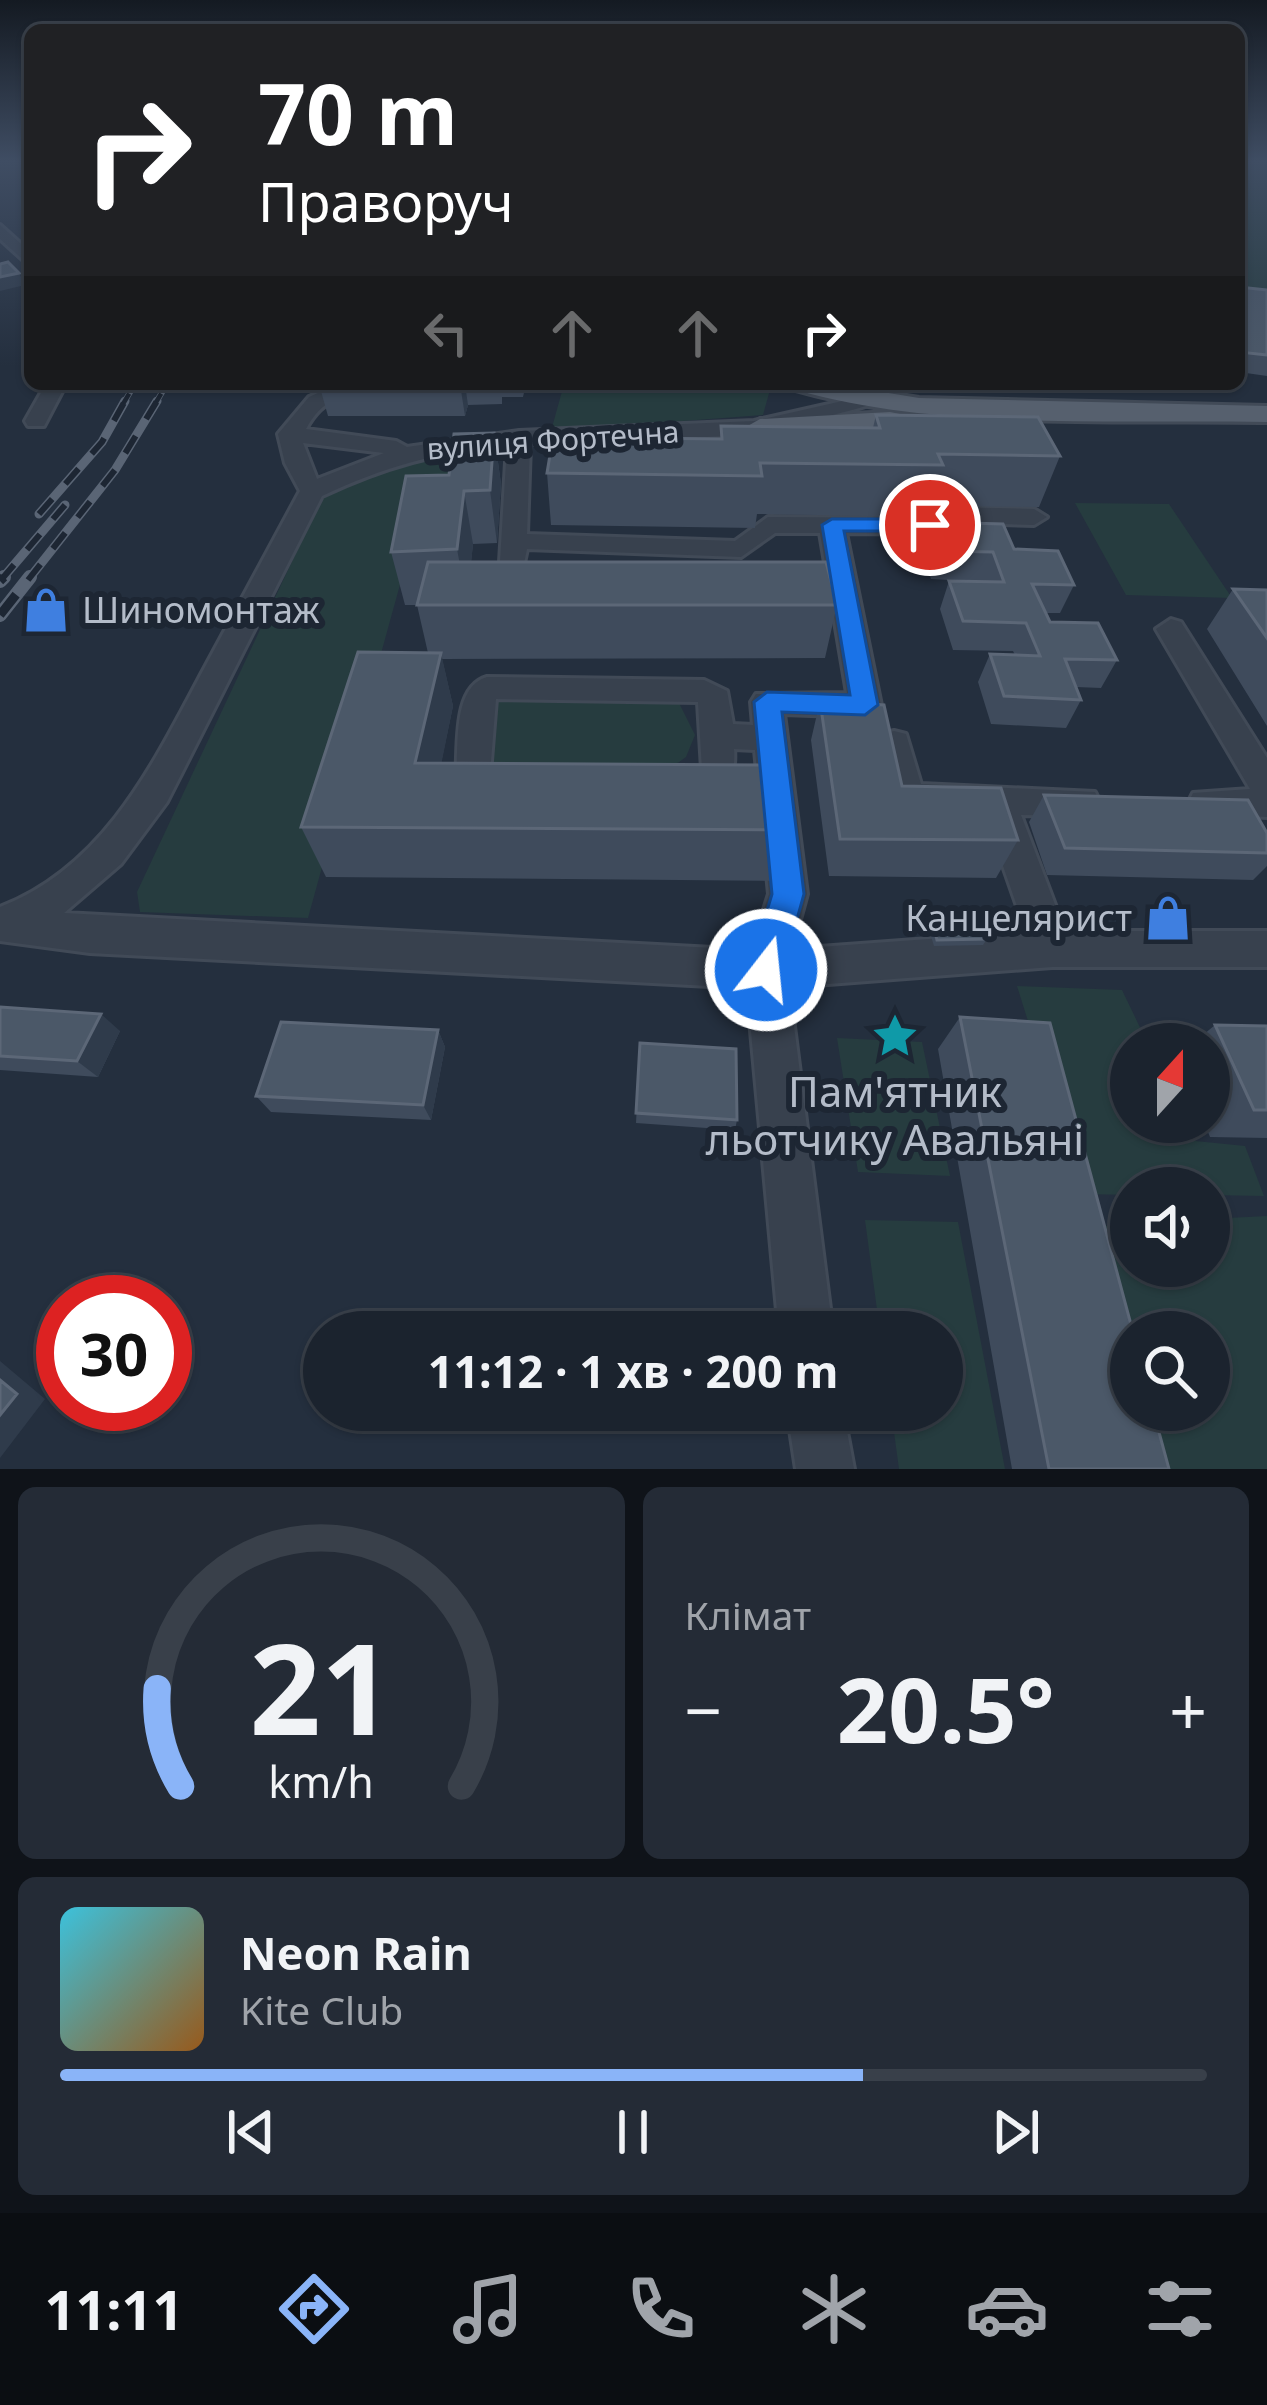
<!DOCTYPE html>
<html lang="uk">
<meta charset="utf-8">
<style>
body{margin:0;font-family:"Noto Sans",sans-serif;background:#242b36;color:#f1f3f6;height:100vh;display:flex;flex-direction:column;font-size:45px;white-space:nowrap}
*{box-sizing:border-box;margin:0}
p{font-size:39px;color:#a0a4aa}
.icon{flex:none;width:66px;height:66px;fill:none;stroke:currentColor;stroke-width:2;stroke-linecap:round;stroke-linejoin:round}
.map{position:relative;height:1469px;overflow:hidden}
.details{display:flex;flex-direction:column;gap:18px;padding:18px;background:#0f1319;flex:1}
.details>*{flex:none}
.guide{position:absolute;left:24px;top:24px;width:1221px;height:366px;border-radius:18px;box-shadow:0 3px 9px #0004,0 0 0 3px #39404a;background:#202124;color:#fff;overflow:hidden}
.needle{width:78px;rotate:21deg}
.buttons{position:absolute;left:1110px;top:1023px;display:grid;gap:24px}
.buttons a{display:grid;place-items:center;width:120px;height:120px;border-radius:50%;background:#1b232e;box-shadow:0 3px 9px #0004,0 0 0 3px #39404a;font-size:60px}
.speed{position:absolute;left:36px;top:1275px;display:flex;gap:24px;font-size:60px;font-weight:700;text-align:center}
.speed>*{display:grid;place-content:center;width:156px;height:156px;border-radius:50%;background:#1b232e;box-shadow:0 3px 9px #0004,0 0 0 3px #39404a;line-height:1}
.speed .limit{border:18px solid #d22;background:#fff;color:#111}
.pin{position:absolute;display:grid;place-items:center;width:102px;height:102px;color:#fff;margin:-51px;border:6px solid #fff;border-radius:50%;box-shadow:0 3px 12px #0007}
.me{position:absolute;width:132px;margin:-66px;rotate:16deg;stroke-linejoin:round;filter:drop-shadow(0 0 9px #0008)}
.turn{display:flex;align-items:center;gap:42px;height:252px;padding:0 36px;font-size:54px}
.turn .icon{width:156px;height:156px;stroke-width:2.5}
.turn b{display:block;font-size:84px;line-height:102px}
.lanes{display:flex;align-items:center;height:114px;padding:0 36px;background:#0003;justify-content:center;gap:60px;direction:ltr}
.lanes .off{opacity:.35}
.big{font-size:90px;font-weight:700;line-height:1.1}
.details .card{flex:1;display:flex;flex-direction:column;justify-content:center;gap:18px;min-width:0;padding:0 42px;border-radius:18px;background:#242b36}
.details .dial{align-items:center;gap:0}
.dial svg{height:312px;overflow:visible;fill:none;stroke:#39404a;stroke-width:7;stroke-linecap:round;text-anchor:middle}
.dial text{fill:#f1f3f6;stroke:none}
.song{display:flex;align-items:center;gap:36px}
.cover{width:144px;height:144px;border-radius:18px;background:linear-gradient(135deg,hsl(190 70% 55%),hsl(30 70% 35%))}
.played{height:12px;border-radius:6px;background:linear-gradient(90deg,#8ab4f8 70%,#39404a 70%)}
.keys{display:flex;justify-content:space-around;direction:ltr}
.heat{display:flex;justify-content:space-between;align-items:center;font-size:66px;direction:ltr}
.details .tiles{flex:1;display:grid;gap:18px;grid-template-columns:1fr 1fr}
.card:last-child{grid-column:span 2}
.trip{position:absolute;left:303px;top:1311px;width:660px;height:120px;border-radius:60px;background:#1b232e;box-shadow:0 3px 9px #0004,0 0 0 3px #39404a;font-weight:700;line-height:120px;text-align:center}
.dock{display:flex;height:192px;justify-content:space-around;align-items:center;background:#0b0e12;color:#a0a4aa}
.dock .icon{width:84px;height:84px}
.dock .current{color:#8ab4f8}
.dock b{font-size:54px;color:#f1f3f6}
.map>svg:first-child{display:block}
.green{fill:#263c3f}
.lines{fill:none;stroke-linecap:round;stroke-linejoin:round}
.minor-casing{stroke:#414a57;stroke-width:6}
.major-casing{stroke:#414a57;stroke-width:6}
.minor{fill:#38414e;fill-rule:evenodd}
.major{fill:#56606e;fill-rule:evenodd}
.rail-far2-casing{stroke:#5a6575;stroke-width:6}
.rail-far1-casing{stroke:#5a6575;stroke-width:9}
.rail-casing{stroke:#5a6575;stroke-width:14}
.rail-far2{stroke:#1d2633;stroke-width:4.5;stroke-dasharray:12;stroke-linecap:butt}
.rail-far1{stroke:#1d2633;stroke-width:6;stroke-dasharray:20;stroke-linecap:butt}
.rail{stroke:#1d2633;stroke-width:9;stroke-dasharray:26;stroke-linecap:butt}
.wall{fill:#3f4b5c}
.shaded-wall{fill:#2f3b4b}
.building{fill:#4b5868;stroke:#5c6777;stroke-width:3}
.route{fill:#1a73e8;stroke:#114b97;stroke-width:3}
.labels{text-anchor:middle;stroke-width:12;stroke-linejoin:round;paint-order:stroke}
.far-street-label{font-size:30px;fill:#b4bcc9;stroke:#1d2633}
.poi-label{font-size:36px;fill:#b4bcc9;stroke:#1d2633;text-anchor:start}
.near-poi-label{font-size:42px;fill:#b4bcc9;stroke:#1d2633}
</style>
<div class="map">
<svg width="1267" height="1469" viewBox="0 0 1267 1469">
<rect width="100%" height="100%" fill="#242f3e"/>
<path class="green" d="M1239 160H1267V301L1239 298Z
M564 384H767L771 386 763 415 551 431Z
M439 451 464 460 422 505 308 918 140 912 137 892 325 491Z
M1075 503 1169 504 1232 598 1126 595Z
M493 696 678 701 695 735 686 757 664 773 505 776 487 760Z
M1017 986 1122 990 1148 1044H1131V1122H1185L1195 1141 1245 1146 1264 1196 1209 1195V1188H1131V1195L1082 1194Z
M837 1038 922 1042 950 1176 858 1172Z
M1267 1216V1469H1152L1137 1410H1209V1332H1131L1088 1227 1131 1224V1266H1209V1219Z
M865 1220 958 1222 1005 1469H899L891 1410H942V1332H880Z"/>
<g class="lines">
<g class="minor-casing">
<path id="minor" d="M0 225 30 252V266L0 239Z
M46 384H66L44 426H28L25 421Z
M338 384H433C392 415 339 367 306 429L396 441 407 447 519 431 754 421 869 395V405L856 409 754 435 530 444 527 534 735 541 768 517 938 518 941 510 950 507 1034 509 1047 517 1034 525 964 523 961 531 952 534 846 533 881 705 876 713 865 717 784 714 807 894 792 949 1026 932 985 814 895 808 877 743 882 734 894 731 906 734 921 784 1095 792 1100 802 1095 812 1082 816 1021 815 1065 931H1267V967H1052L789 987 833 1332H779L747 988 90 953 0 941V907C106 866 154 762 204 669 236 610 268 550 300 491L285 463 278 434 309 397ZM303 443 384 453 317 479ZM507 446 500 562 503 568H523L527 549 741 557 775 533H820L847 693 756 694 751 702 753 725 733 724 727 691 704 680 487 677C452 687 459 747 456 777 467 797 486 807 508 800L513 790 508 780 490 773 496 699 698 702 702 769 680 777 675 787 680 797C717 809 737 784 734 749L755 750 769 894 751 950 64 913 121 864 167 802 322 496C383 467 440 451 507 446Z
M1171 619 1181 622 1267 758V817L1193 813 1188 803 1193 793 1250 789 1156 629Z
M787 1410H843L854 1469H796Z"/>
</g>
<g class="major-casing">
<path id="major" d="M792 384H834L919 398 1267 406V422C1117 419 939 431 796 390Z
M890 412 900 414 904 420 900 426 760 435 746 427 760 419Z"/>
</g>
<use href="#minor" class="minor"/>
<use href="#major" class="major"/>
<g class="rail-far2-casing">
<path id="rail-far2" d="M123 404 135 384
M155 404 167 384"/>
</g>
<g class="rail-far1-casing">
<path id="rail-far1" d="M39 514 102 442 125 401
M1 580 65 505
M28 580 115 470 157 401"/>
</g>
<g class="rail-casing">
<path id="rail" d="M0 581 4 577
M0 615 30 577"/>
</g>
<use href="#rail-far2" class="rail-far2"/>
<use href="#rail-far1" class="rail-far1"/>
<use href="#rail" class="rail"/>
</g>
<path class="wall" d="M1239 287 1267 290V376L1239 372Z
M319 384H526L523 397H502V404L468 405 465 416H328Z
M876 415 1060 456 1039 507 931 506 927 517 757 514 755 528 551 525 547 473 720 439 721 426 873 428Z
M494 433 501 484 497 543 473 544 471 562 837 605 825 658 442 659 453 706 441 763 791 830 779 881 326 877 301 827 428 653 417 605H405L391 552 449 475Z
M930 522 1014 549 1074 585 1060 613H1046L1050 622 1117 660 1101 688 1076 687 1081 700 1066 728 991 724 978 682 990 654 1015 655 1013 651 953 650 940 609 949 581 983 582 931 579 921 550Z
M1233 589 1267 590V726L1207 629Z
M820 701 902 786 1018 840 996 878 829 876 811 740Z
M1044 795 1267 833V866L1253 880 1047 875 1029 822Z
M932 920 987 939 983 945 934 946 928 927Z
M0 1007 120 1031 98 1077 0 1070Z
M960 1017 1169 1469H1012L938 1049Z
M1215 1025 1267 1026V1138L1210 1137 1204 1122H1209V1044H1192Z
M438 1030 445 1047 431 1120 271 1112 256 1096Z
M640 1043 737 1120 735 1130 636 1123Z"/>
<path class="shaded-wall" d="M19 273 25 285 0 291V277Z
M460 384H465L468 405 465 416Z
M494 433 501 484 497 543 490 490Z
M464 491 473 544 467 602 457 549Z
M441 653 453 706 431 815 415 763Z
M101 1014 120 1031 98 1077 77 1061Z
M438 1030 445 1047 431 1120 423 1105Z
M0 1361 45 1399 0 1458Z"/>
<path class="building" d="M8 262 19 273 0 277V264Z
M1239 287 1267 290V355L1239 352Z
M876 415 1038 417 1060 456 938 454 943 465 760 463 762 476 547 473 553 437 722 439 721 426 880 428Z
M494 433 490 490 464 491 457 549 391 552 406 476 449 475 454 434Z
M930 522 1003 524 1014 549 1058 551 1074 585 1032 584 1050 622 1098 623 1117 660 1065 659 1081 700 1004 696 990 654 1040 656 1026 623 963 621 949 581 1004 582 993 552 940 551Z
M428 562H826L837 605H417Z
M1233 589 1267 590V638Z
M358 652 441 653 415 763 781 765 791 830 301 827Z
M820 701 884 705 902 786 1001 788 1018 840 840 839Z
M1044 795 1248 800 1267 833V853L1065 848Z
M932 920H981L987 939 937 940Z
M0 1007 101 1014 77 1061 0 1056Z
M960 1017 1050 1023 1133 1332H1131V1410H1153L1169 1469H1049Z
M281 1022 438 1030 423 1105 256 1096Z
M1215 1025 1267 1026V1110H1254Z
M640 1043 736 1049 737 1120 636 1113Z
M0 1380 17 1394 0 1415Z"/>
<linearGradient id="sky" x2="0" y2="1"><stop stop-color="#141a22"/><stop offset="0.44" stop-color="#3f4d63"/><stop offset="1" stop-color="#3f4d63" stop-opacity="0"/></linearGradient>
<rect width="1267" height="366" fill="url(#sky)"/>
<path class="route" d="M832 519H930L940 525 930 531H844L878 705 865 715 782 712 804 894 783 970 778 981 766 986 754 981 749 970 772 894 754 702 767 692 850 695 822 525Z"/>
<defs>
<g id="shop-bare" transform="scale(3.6)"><path d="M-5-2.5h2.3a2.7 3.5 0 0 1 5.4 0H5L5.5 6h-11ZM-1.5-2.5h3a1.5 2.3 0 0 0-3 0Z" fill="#3f7fe0" stroke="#1d2633" stroke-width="2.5" paint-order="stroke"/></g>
<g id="sight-bare" transform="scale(3.6)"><path d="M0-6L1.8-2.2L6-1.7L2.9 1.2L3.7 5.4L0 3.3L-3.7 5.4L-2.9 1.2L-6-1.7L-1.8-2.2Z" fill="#0f9aa8" stroke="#1d2633" stroke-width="2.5" paint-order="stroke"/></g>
</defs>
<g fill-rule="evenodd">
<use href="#shop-bare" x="46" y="610"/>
<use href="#shop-bare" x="1168" y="918"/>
<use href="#sight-bare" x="895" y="1036"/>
</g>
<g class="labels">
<g class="far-street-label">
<text transform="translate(553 441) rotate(-4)" y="10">вулиця Фортечна</text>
</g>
<g class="poi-label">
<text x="82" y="623">Шиномонтаж</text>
<text x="1132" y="931" text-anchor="end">Канцелярист</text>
</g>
<g class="near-poi-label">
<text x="895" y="1107">Пам'ятник<tspan x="895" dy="48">льотчику Авальяні</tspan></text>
</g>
</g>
</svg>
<div class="buttons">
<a><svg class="needle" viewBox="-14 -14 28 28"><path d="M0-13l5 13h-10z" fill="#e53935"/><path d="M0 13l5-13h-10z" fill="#a0a4aa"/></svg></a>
<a><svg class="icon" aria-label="sound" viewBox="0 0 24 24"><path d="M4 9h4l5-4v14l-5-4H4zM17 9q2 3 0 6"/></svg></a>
<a><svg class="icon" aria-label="search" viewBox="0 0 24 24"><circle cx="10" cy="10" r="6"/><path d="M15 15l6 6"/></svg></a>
</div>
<div class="speed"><div class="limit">30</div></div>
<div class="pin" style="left:930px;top:525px;background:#d93025"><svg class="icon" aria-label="arrive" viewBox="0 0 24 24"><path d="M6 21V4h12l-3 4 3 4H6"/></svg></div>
<svg class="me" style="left:766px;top:970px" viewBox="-20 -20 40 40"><circle r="17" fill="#1a73e8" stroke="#fff" stroke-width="3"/><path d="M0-11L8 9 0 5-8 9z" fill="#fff"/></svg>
<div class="trip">11:12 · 1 хв · 200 m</div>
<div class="guide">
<div class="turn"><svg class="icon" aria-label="right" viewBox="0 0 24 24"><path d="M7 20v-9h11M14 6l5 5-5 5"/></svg><div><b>70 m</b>Праворуч</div></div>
<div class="lanes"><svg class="icon off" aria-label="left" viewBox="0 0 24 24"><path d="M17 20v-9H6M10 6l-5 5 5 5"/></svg><svg class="icon off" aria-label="ahead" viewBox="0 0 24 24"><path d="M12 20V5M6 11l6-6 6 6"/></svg><svg class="icon off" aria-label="ahead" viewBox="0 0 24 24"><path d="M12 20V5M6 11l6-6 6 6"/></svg><svg class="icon" aria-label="right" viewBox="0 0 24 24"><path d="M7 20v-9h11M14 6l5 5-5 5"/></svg></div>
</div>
</div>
<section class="details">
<div class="tiles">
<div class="card dial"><svg viewBox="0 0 100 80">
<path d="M14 69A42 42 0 1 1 86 69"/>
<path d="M14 69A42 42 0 0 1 8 44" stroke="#8ab4f8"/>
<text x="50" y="56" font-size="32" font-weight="700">21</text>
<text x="50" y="72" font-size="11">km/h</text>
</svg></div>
<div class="card"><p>Клімат</p>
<div class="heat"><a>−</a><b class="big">20.5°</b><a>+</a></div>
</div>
<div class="card">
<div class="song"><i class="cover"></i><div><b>Neon Rain</b><p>Kite Club</p></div></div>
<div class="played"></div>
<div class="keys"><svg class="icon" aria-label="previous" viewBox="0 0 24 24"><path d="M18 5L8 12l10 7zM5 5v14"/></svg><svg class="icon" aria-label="pause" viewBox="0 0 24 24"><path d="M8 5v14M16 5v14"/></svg><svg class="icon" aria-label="next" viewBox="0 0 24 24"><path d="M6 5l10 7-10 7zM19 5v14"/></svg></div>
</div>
</div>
</section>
<nav class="dock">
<b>11:11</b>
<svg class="icon current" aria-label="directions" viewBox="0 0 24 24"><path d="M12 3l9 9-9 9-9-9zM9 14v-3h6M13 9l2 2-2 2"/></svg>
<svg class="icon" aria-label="music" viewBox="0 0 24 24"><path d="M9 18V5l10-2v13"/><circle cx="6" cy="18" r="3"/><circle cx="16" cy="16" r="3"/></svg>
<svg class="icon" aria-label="phone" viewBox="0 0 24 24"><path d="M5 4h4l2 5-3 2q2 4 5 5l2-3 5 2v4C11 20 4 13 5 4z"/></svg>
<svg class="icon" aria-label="climate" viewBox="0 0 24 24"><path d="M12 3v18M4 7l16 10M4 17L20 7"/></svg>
<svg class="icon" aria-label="car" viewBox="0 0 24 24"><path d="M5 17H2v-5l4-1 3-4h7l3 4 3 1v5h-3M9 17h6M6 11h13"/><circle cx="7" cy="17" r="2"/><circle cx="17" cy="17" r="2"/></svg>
<svg class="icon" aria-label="filters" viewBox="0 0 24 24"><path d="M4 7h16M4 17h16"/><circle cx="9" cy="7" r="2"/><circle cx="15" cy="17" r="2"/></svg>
</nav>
